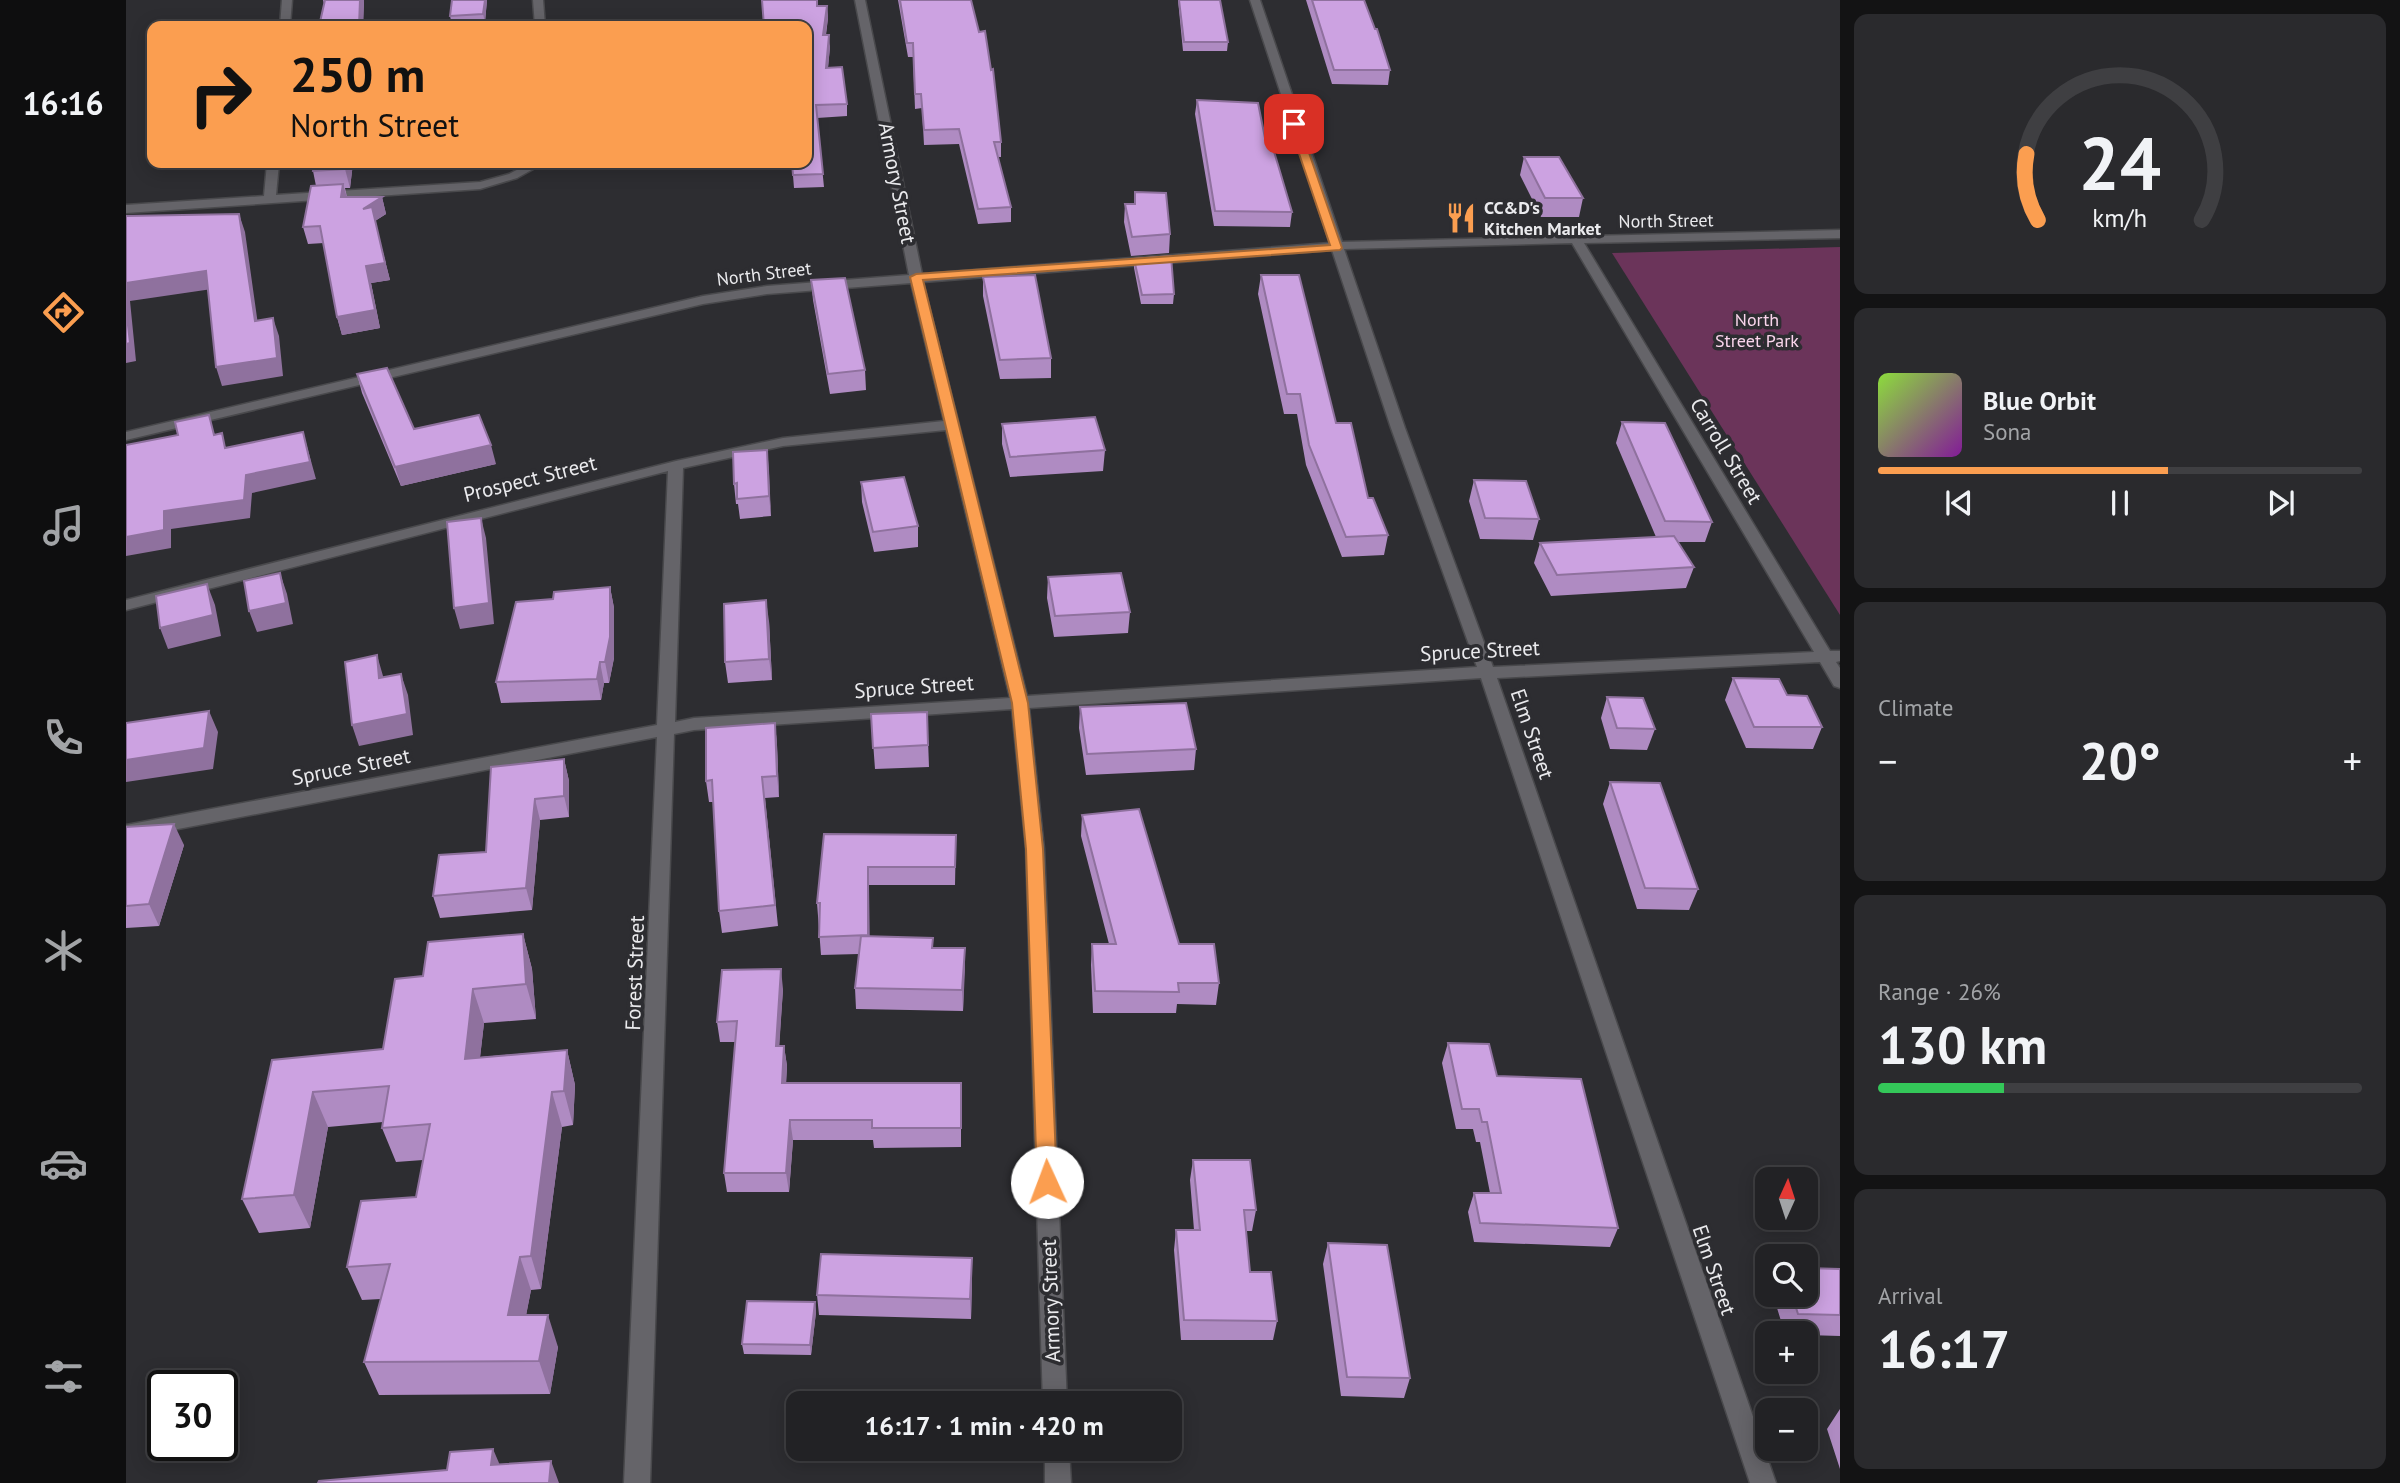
<!DOCTYPE html>
<meta charset="utf-8">
<style>
body{margin:0;font-family:"PT Sans",sans-serif;background:#2a2a2d;color:#f1f3f6;height:100vh;display:flex;flex-direction:column;font-size:26px;white-space:nowrap}
*{box-sizing:border-box;margin:0}
p{font-size:23px;color:#a2a4a7}
.icon{flex:none;width:38px;height:38px;fill:none;stroke:currentColor;stroke-width:2;stroke-linecap:round;stroke-linejoin:round}
.map{position:relative;flex:1;overflow:hidden}
.details{display:flex;flex-direction:column;gap:14px;padding:14px;background:#131314;width:560px}
.details>*{flex:none}
.guide{position:absolute;left:21px;top:21px;width:665px;height:147px;border-radius:14px;box-shadow:0 4px 18px #0003,0 0 0 2px #3f3f42;background:#fb9e50;color:#111;overflow:hidden}
.needle{width:46px;rotate:3deg}
.buttons{position:absolute;left:1629px;top:1167px;display:grid;gap:14px}
.buttons a{display:grid;place-items:center;width:63px;height:63px;border-radius:14px;background:#222225;box-shadow:0 4px 18px #0003,0 0 0 2px #3f3f42;font-size:35px}
.speed{position:absolute;left:21px;top:1370px;display:flex;gap:14px;font-size:35px;font-weight:700;text-align:center}
.speed>*{display:grid;place-content:center;width:91px;height:91px;border-radius:50%;background:#222225;box-shadow:0 4px 18px #0003,0 0 0 2px #3f3f42;line-height:1}
.speed .limit{border:4px solid #111;border-radius:10px;background:#fff;color:#111}
.pin{position:absolute;display:grid;place-items:center;width:60px;height:60px;color:#fff;margin:-30px;border-radius:14px;box-shadow:0 4px 10px #0006}
.me{position:absolute;width:77px;margin:-38px;rotate:358deg;stroke-linejoin:round;filter:drop-shadow(0 0 5px #0008)}
.turn{display:flex;align-items:center;gap:24px;height:147px;padding:0 28px;font-size:32px}
.turn .icon{width:91px;height:91px;stroke-width:2.5}
.turn b{display:block;font-size:49px;line-height:60px}
.big{font-size:52px;font-weight:700;line-height:1.1}
.details .tile{flex:1;display:flex;flex-direction:column;justify-content:center;gap:10px;min-width:0;padding:0 24px;border-radius:14px;background:#2a2a2d}
.details .dial{align-items:center;gap:0}
.dial svg{height:182px;overflow:visible;fill:none;stroke:#3f3f42;stroke-width:7;stroke-linecap:round;text-anchor:middle}
.dial text{fill:#f1f3f6;stroke:none}
.song{display:flex;align-items:center;gap:21px}
.cover{width:84px;height:84px;border-radius:10px;background:linear-gradient(135deg,hsl(90 70% 55%),hsl(290 70% 35%))}
.played{height:7px;border-radius:4px;background:linear-gradient(90deg,#fb9e50 60%,#3f3f42 60%)}
.keys{display:flex;justify-content:space-around;direction:ltr}
.heat{display:flex;justify-content:space-between;align-items:center;font-size:38px;direction:ltr}
.charge{height:10px;border-radius:5px;background:linear-gradient(90deg,#34c759 26%,#3f3f42 0)}
.trip{position:absolute;left:660px;top:1391px;width:396px;height:70px;border-radius:14px;background:#222225;box-shadow:0 4px 18px #0003,0 0 0 2px #3f3f42;font-weight:700;line-height:70px;text-align:center}
main{display:flex;flex:1;min-height:0}
.dock{display:flex;flex-direction:column;width:126px;justify-content:space-around;align-items:center;background:#0e0e0f;color:#a2a4a7}
.dock .icon{width:49px;height:49px}
.dock .current{color:#fb9e50}
.dock b{font-size:32px;color:#f1f3f6}
.map>svg:first-child{display:block}
.green{fill:#6b345a}
.lines{fill:none;stroke-linecap:round;stroke-linejoin:round}
.minor-casing{stroke:#49494c;stroke-width:3}
.minor{fill:#656469;fill-rule:evenodd}
.wall{fill:#af8bc2}
.shaded-wall{fill:#8f719e}
.building{fill:#cca2e1;stroke:#8f719e;stroke-width:2}
.route{fill:#fb9e50;stroke:#a36734;stroke-width:2}
.labels{text-anchor:middle;stroke-width:7;stroke-linejoin:round;paint-order:stroke}
.far-poi-label{font-size:18px;font-weight:bold;fill:#eaeaed;stroke:#2d2d31;text-anchor:start}
.far-street-label{font-size:18px;fill:#eaeaed;stroke:#2d2d31}
.far-park-label{font-size:18px;fill:#fad5ec;stroke:#2d2d31}
.street-label{font-size:21px;fill:#eaeaed;stroke:#2d2d31}
</style>
<main>
<nav class="dock">
<b>16:16</b>
<svg class="icon current" aria-label="directions" viewBox="0 0 24 24"><path d="M12 3l9 9-9 9-9-9zM9 14v-3h6M13 9l2 2-2 2"/></svg>
<svg class="icon" aria-label="music" viewBox="0 0 24 24"><path d="M9 18V5l10-2v13"/><circle cx="6" cy="18" r="3"/><circle cx="16" cy="16" r="3"/></svg>
<svg class="icon" aria-label="phone" viewBox="0 0 24 24"><path d="M5 4h4l2 5-3 2q2 4 5 5l2-3 5 2v4C11 20 4 13 5 4z"/></svg>
<svg class="icon" aria-label="climate" viewBox="0 0 24 24"><path d="M12 3v18M4 7l16 10M4 17L20 7"/></svg>
<svg class="icon" aria-label="car" viewBox="0 0 24 24"><path d="M5 17H2v-5l4-1 3-4h7l3 4 3 1v5h-3M9 17h6M6 11h13"/><circle cx="7" cy="17" r="2"/><circle cx="17" cy="17" r="2"/></svg>
<svg class="icon" aria-label="filters" viewBox="0 0 24 24"><path d="M4 7h16M4 17h16"/><circle cx="9" cy="7" r="2"/><circle cx="15" cy="17" r="2"/></svg>
</nav>
<div class="map">
<svg width="1714" height="1483" viewBox="0 0 1714 1483">
<rect width="100%" height="100%" fill="#2d2d31"/>
<path class="green" d="M1714 247V615L1486 253Z"/>
<g class="lines">
<g class="minor-casing">
<path id="minor" d="M156 0H166L164 26H154Z
M407 0H417L419 26H409Z
M729 0H739L796 274 1204 243 1124 0H1134L1216 242 1714 230V238L1458 243 1704 651H1714V661L1710 662 1714 668V688L1708 686 1694 662 1371 678 1650 1483H1624L1355 678 903 708 918 849 941 1404H917L900 849 886 709 568 730 548 734 524 1483H498L531 737 0 839V825L531 725 542 471 0 610V600L550 461 657 438 818 421 785 283 641 294 577 304 0 440V432L577 296 641 286 783 275ZM1446 243 1688 652 1367 667 1279 428 1218 249ZM1206 250 1265 428 1351 667 901 696 797 282ZM820 430 884 698 568 718 549 722 557 468 657 446Z
M141 163H153L150 195 354 182 383 174 404 163H418L391 178 354 189 0 213V205L138 196Z
M919 1449H943L945 1483H919Z"/>
</g>
<use href="#minor" class="minor"/>
</g>
<path class="wall" d="M197 0H238L237 26H195L194 22 198 4Z
M361 0 359 22 326 25 324 16Z
M772 0H845L875 142V157H872L885 207V222L852 224 833 144 798 145 796 108 789 109 787 57H782Z
M1052 0H1094L1102 42 1101 51H1057Z
M1180 0H1238L1264 70 1262 85 1206 84Z
M691 6H701L702 18 700 35 704 47 702 67 721 104V116L691 118 698 187 668 188 666 163Z
M1071 100 1139 138 1166 212 1164 227 1088 226 1069 114Z
M1398 157 1457 198 1453 217H1415L1394 175Z
M188 163H227L224 188H219L221 197H256L260 214 249 221 264 280 245 283 254 328 216 335 211 317 198 243 182 244 177 227 190 186 187 171Z
M1009 192 1044 234 1043 253 1005 256 998 222 999 204H1008Z
M1008 259 1048 294 1047 304H1015L1008 268Z
M1135 275 1210 423 1242 498 1262 535 1258 555 1216 557 1180 465 1171 414H1158L1132 294Z
M857 277 925 358V378L874 379 857 296Z
M685 280 739 370 740 390 704 394 687 300Z
M231 374 288 429 370 464 275 486 236 393Z
M1496 422 1586 522 1579 542H1552L1568 567 1560 588 1425 596 1408 563 1414 543 1530 537 1490 443Z
M876 424 979 450 977 471 884 477 876 444Z
M641 450 645 516 614 519 612 504H610L608 484Z
M1348 480 1413 519 1407 540 1354 539 1343 501Z
M735 482 792 526V547L748 552 736 502Z
M922 577 1004 612 1002 633 928 637 921 598Z
M484 587 488 608V658L483 683H478L475 700 375 703 370 682 427 599Z
M643 621 646 680 602 683 599 662Z
M1607 678 1661 695 1696 727 1687 749 1620 748 1599 700Z
M1481 697 1529 729 1521 750 1484 749 1475 718Z
M954 707 1070 749 1068 770 960 775 953 728Z
M801 712 803 767 749 769 745 714Z
M649 723 651 745 653 797 639 798 652 926 596 933 593 911 587 802H583L580 781Z
M438 759 443 781V817L414 820 406 910 314 918 307 896 360 852Z
M1484 782 1572 889 1563 910 1511 909 1477 804Z
M956 815 1053 944 1093 983 1090 1005 1051 1004 1050 1013H967L965 965 966 944H983L955 836Z
M0 827 58 845 33 926 0 928Z
M698 834 830 835 829 885H743V936L807 948H839L837 1011 730 1009 729 988 733 954 695 955 691 903Z
M397 934 406 969 410 1019 358 1023 354 1057 441 1050 449 1085 447 1125 436 1127 415 1289 405 1290 400 1315 432 1347 424 1394 253 1395 238 1362 255 1299 236 1300 221 1267 290 1197 297 1160 270 1162 256 1128 257 1122 202 1127 184 1228 133 1233 116 1199 146 1060 257 1049 297 976Z
M657 989 653 1046H658L661 1066 660 1083H835V1147L748 1148 747 1140H667L663 1192H601L598 1173 610 1042H594L591 1022Z
M1322 1043 1371 1076 1492 1228 1484 1247 1348 1242 1342 1212 1348 1193H1364L1354 1142H1350L1347 1129H1330L1316 1063Z
M1067 1160 1130 1210 1126 1231H1120L1124 1272 1151 1321 1147 1340H1055L1048 1250 1050 1230H1068L1064 1180Z
M1202 1243 1284 1378 1278 1398 1215 1396 1197 1264Z
M1714 1269V1336L1680 1335V1334H1659L1647 1295H1680Z
M846 1279 845 1319 693 1315 691 1295Z
M689 1302 690 1312 685 1355 618 1354 616 1344Z
M1714 1409V1469L1701 1429Z"/>
<path class="shaded-wall" d="M234 0H238L237 26H233Z
M359 0H361L359 22 357 14Z
M701 6 702 18 698 47 697 35Z
M703 35 704 47 701 79 700 68Z
M220 163H227L224 188 219 169Z
M217 184 222 201 215 197Z
M256 197 260 214 249 221 264 280 245 283 254 328 216 335 211 317 240 266 237 209Z
M113 214 119 232 134 339 129 321Z
M80 271 86 289 4 301 10 361 0 363V283Z
M147 318 153 336 157 376 96 386 90 367Z
M177 432 190 479 126 493 124 518 45 529V548L0 556V537L38 511 120 475Z
M365 445 370 464 275 486 269 467Z
M641 450 643 470 645 516 643 496Z
M355 518 360 538 368 624 334 629 328 608Z
M154 573 161 594 167 624 131 632 123 611Z
M81 584 89 605 95 636 42 649 34 628Z
M484 587 488 608V658L483 683 479 662Z
M640 600 643 621 646 680 643 659Z
M251 655 257 676 260 699 253 678Z
M474 662 478 683 475 700 471 679Z
M275 674 282 695 287 735 233 746 226 725Z
M83 711 92 732 87 769 0 782V760Z
M649 723 651 745 653 797 651 776Z
M438 759 443 781V817L438 796Z
M409 799 414 820 406 910 400 888Z
M48 824 58 845 33 926 23 904Z
M742 867 743 885 744 953 742 935Z
M397 934 406 969 410 1019 400 984Z
M839 948V970L837 1011 836 990Z
M655 969 657 989 652 1066 650 1046Z
M347 989 358 1023 350 1093 339 1059Z
M658 1046 661 1066 659 1103 656 1083Z
M441 1050 449 1085 447 1125 438 1091Z
M187 1092 202 1127 184 1228 168 1195Z
M426 1092 436 1127 415 1289 405 1256Z
M664 1120 667 1140 663 1192 660 1173Z
M394 1257 405 1290 394 1347 382 1315Z
M846 1258V1279L845 1319 844 1299Z
M689 1302 690 1312 685 1355 684 1345Z
M422 1315 432 1347 424 1394 413 1361Z
M367 1449 379 1477 365 1465Z
M425 1461 433 1483H423Z"/>
<path class="building" d="M199 0H234L233 26H204L206 21 194 22Z
M326 0H359L357 14 324 16Z
M636 0H691V6H701L697 35H703L700 68 716 67 721 104 690 105 697 174 667 175 666 163H681V26H638Z
M774 0H845L853 32 859 31 865 70 867 69 875 142H868L885 207 852 209 833 129 798 130 795 94H789L787 43H781Z
M1053 0H1094L1102 42H1058Z
M1186 0H1238L1249 29H1251L1264 70H1208Z
M1071 100 1132 103 1139 138H1144L1166 212 1089 211Z
M1398 157H1433L1457 198H1419Z
M188 163H220L219 169 187 171Z
M217 184 215 197H256L237 209 246 207 259 263 240 266 249 310 211 317 194 226 177 227 185 186Z
M1009 192 1040 193 1044 234 1006 237 999 204H1009Z
M113 214 129 321 147 318 151 358 90 367 80 271 0 283V216Z
M1045 256 1048 294 1016 295 1008 259Z
M909 275 925 358 874 360 857 277Z
M1135 275H1173L1210 423H1225L1242 498H1247L1262 535 1220 537 1183 445 1174 394H1161Z
M719 278 739 370 702 374 685 280Z
M0 308 4 343 0 344Z
M261 368 288 429 353 415 365 445 269 467 231 374Z
M83 415 88 435 96 433 99 448 177 432 184 462 120 475 118 500 38 511V530L0 537V445L52 435 49 422Z
M969 417 979 450 884 457 876 424Z
M1496 422 1539 423 1586 522 1539 521Z
M641 450 643 496 611 499V483L608 484 607 452Z
M778 477 792 526 747 532 735 482Z
M1348 480 1400 481 1413 519 1359 518Z
M355 518 363 603 328 608 321 522Z
M1548 536 1568 567 1431 575 1414 543Z
M154 573 160 603 123 611 118 581Z
M995 573 1004 612 929 616 922 577Z
M81 584 87 615 34 628 30 596Z
M484 587V637L479 662H474L471 679 370 682 390 602 427 599 428 592Z
M640 600 643 659 599 662 598 604Z
M251 655 253 678 275 674 281 714 226 725 219 662Z
M1607 678 1653 679 1661 695 1681 696 1696 727H1628Z
M1481 697 1517 698 1529 729 1491 728Z
M1060 703 1070 749 961 754 954 707Z
M83 711 78 748 0 760V723Z
M801 712 802 745 747 748 745 714Z
M649 723 651 776 636 777 649 905 593 911 586 780 580 781V728Z
M438 759V796L409 799 400 888 307 896 313 855 360 852 365 767Z
M1484 782 1534 783 1572 889 1519 888Z
M1013 809 1053 944H1088L1093 983H1052L1053 992 969 991 966 944H990L956 815Z
M48 824 23 904 0 906V827Z
M698 834 830 835 829 867H742V935L693 937 694 903H691Z
M397 934 400 984 347 989 339 1059 441 1050 438 1091 426 1092 405 1256 394 1257 382 1315H422L413 1361 238 1362 264 1264 221 1267 235 1201 290 1197 304 1124 256 1128 263 1086 187 1092 168 1195 116 1199 146 1060 257 1049 269 979 297 976 302 942Z
M735 936 807 938 806 948H839L836 990 729 988Z
M655 969 650 1046H658L656 1083H835V1128H746V1120H664L660 1173H598L611 1021 591 1022 596 970Z
M1322 1043 1363 1044 1371 1076 1455 1079 1492 1228 1354 1223 1348 1193H1375L1361 1122H1356L1353 1109H1336Z
M1067 1160H1124L1130 1210H1118L1124 1272H1145L1151 1321 1058 1320 1050 1230H1074Z
M1202 1243 1261 1245 1284 1378 1221 1377Z
M695 1254 846 1258 844 1299 691 1295Z
M1680 1268 1714 1269V1315L1672 1314 1666 1295H1680Z
M621 1301 689 1302 684 1345 616 1344Z
M367 1449 365 1465 425 1461 423 1483H192L193 1481 321 1470 324 1452Z"/>
<path class="route" d="M1168 121 1173 124 1216 248 1214 250 797 280 902 703 917 849 931 1182 928 1188 921 1190 914 1188 911 1182 900 849 886 703 784 277 790 274 1204 245 1163 124Z"/>
<defs>
<g id="restaurant-bare" transform="scale(2.415)"><path d="M-5-6h1v4h1v-4h1v4h1v-4h1v5L-1.5 .5V6h-2V.5L-5-1ZM5-6V6H3V1.5H1.5Q1.5-4 5-6Z" fill="#fb9e50" stroke="#2d2d31" stroke-width="2.5" paint-order="stroke"/></g>
</defs>
<g fill-rule="evenodd">
<use href="#restaurant-bare" x="1335" y="218"/>
</g>
<g class="labels">
<g class="far-poi-label">
<text x="1358" y="214">CC&amp;D's<tspan x="1358" dy="21">Kitchen Market</tspan></text>
</g>
<g class="far-street-label">
<text transform="translate(1540 221) rotate(-1)" y="6">North Street</text>
<text transform="translate(638 274) rotate(-7)" y="6">North Street</text>
</g>
<g class="far-park-label">
<text x="1631" y="326">North<tspan x="1631" dy="21">Street Park</tspan></text>
</g>
<g class="street-label">
<text transform="translate(771 183) rotate(79)" y="7">Armory Street</text>
<text transform="translate(1600 451) rotate(59)" y="7">Carroll Street</text>
<text transform="translate(404 479) rotate(-14)" y="7">Prospect Street</text>
<text transform="translate(1354 651) rotate(-3)" y="7">Spruce Street</text>
<text transform="translate(788 687) rotate(-4)" y="7">Spruce Street</text>
<text transform="translate(1406 734) rotate(71)" y="7">Elm Street</text>
<text transform="translate(225 767) rotate(-11)" y="7">Spruce Street</text>
<text transform="translate(509 973) rotate(-88)" y="7">Forest Street</text>
<text transform="translate(1588 1270) rotate(71)" y="7">Elm Street</text>
<text transform="translate(925 1301) rotate(-92)" y="7">Armory Street</text>
</g>
</g>
</svg>
<div class="buttons">
<a><svg class="needle" viewBox="-14 -14 28 28"><path d="M0-13l5 13h-10z" fill="#e53935"/><path d="M0 13l5-13h-10z" fill="#a2a4a7"/></svg></a>
<a><svg class="icon" aria-label="search" viewBox="0 0 24 24"><circle cx="10" cy="10" r="6"/><path d="M15 15l6 6"/></svg></a>
<a>+</a>
<a>−</a>
</div>
<div class="speed"><div class="limit">30</div></div>
<div class="pin" style="left:1168px;top:124px;background:#d93025"><svg class="icon" aria-label="arrive" viewBox="0 0 24 24"><path d="M6 21V4h12l-3 4 3 4H6"/></svg></div>
<svg class="me" style="left:921px;top:1182px" viewBox="-20 -20 40 40"><circle r="19" fill="#fff"/><path d="M0-13L10 11 0 6-10 11z" fill="#fb9e50"/></svg>
<div class="trip">16:17 · 1 min · 420 m</div>
<div class="guide">
<div class="turn"><svg class="icon" aria-label="right" viewBox="0 0 24 24"><path d="M7 20v-9h11M14 6l5 5-5 5"/></svg><div><b>250 m</b>North Street</div></div>
</div>
</div>
<section class="details">
<div class="tile dial"><svg viewBox="0 0 100 80">
<path d="M14 69A42 42 0 1 1 86 69"/>
<path d="M14 69A42 42 0 0 1 9 40" stroke="#fb9e50"/>
<text x="50" y="56" font-size="32" font-weight="700">24</text>
<text x="50" y="72" font-size="11">km/h</text>
</svg></div>
<div class="tile">
<div class="song"><i class="cover"></i><div><b>Blue Orbit</b><p>Sona</p></div></div>
<div class="played"></div>
<div class="keys"><svg class="icon" aria-label="previous" viewBox="0 0 24 24"><path d="M18 5L8 12l10 7zM5 5v14"/></svg><svg class="icon" aria-label="pause" viewBox="0 0 24 24"><path d="M8 5v14M16 5v14"/></svg><svg class="icon" aria-label="next" viewBox="0 0 24 24"><path d="M6 5l10 7-10 7zM19 5v14"/></svg></div>
</div>
<div class="tile"><p>Climate</p>
<div class="heat"><a>−</a><b class="big">20°</b><a>+</a></div>
</div>
<div class="tile"><p>Range · 26%</p><b class="big">130 km</b><div class="charge"></div></div>
<div class="tile"><p>Arrival</p><b class="big">16:17</b></div>
</section>
</main>
